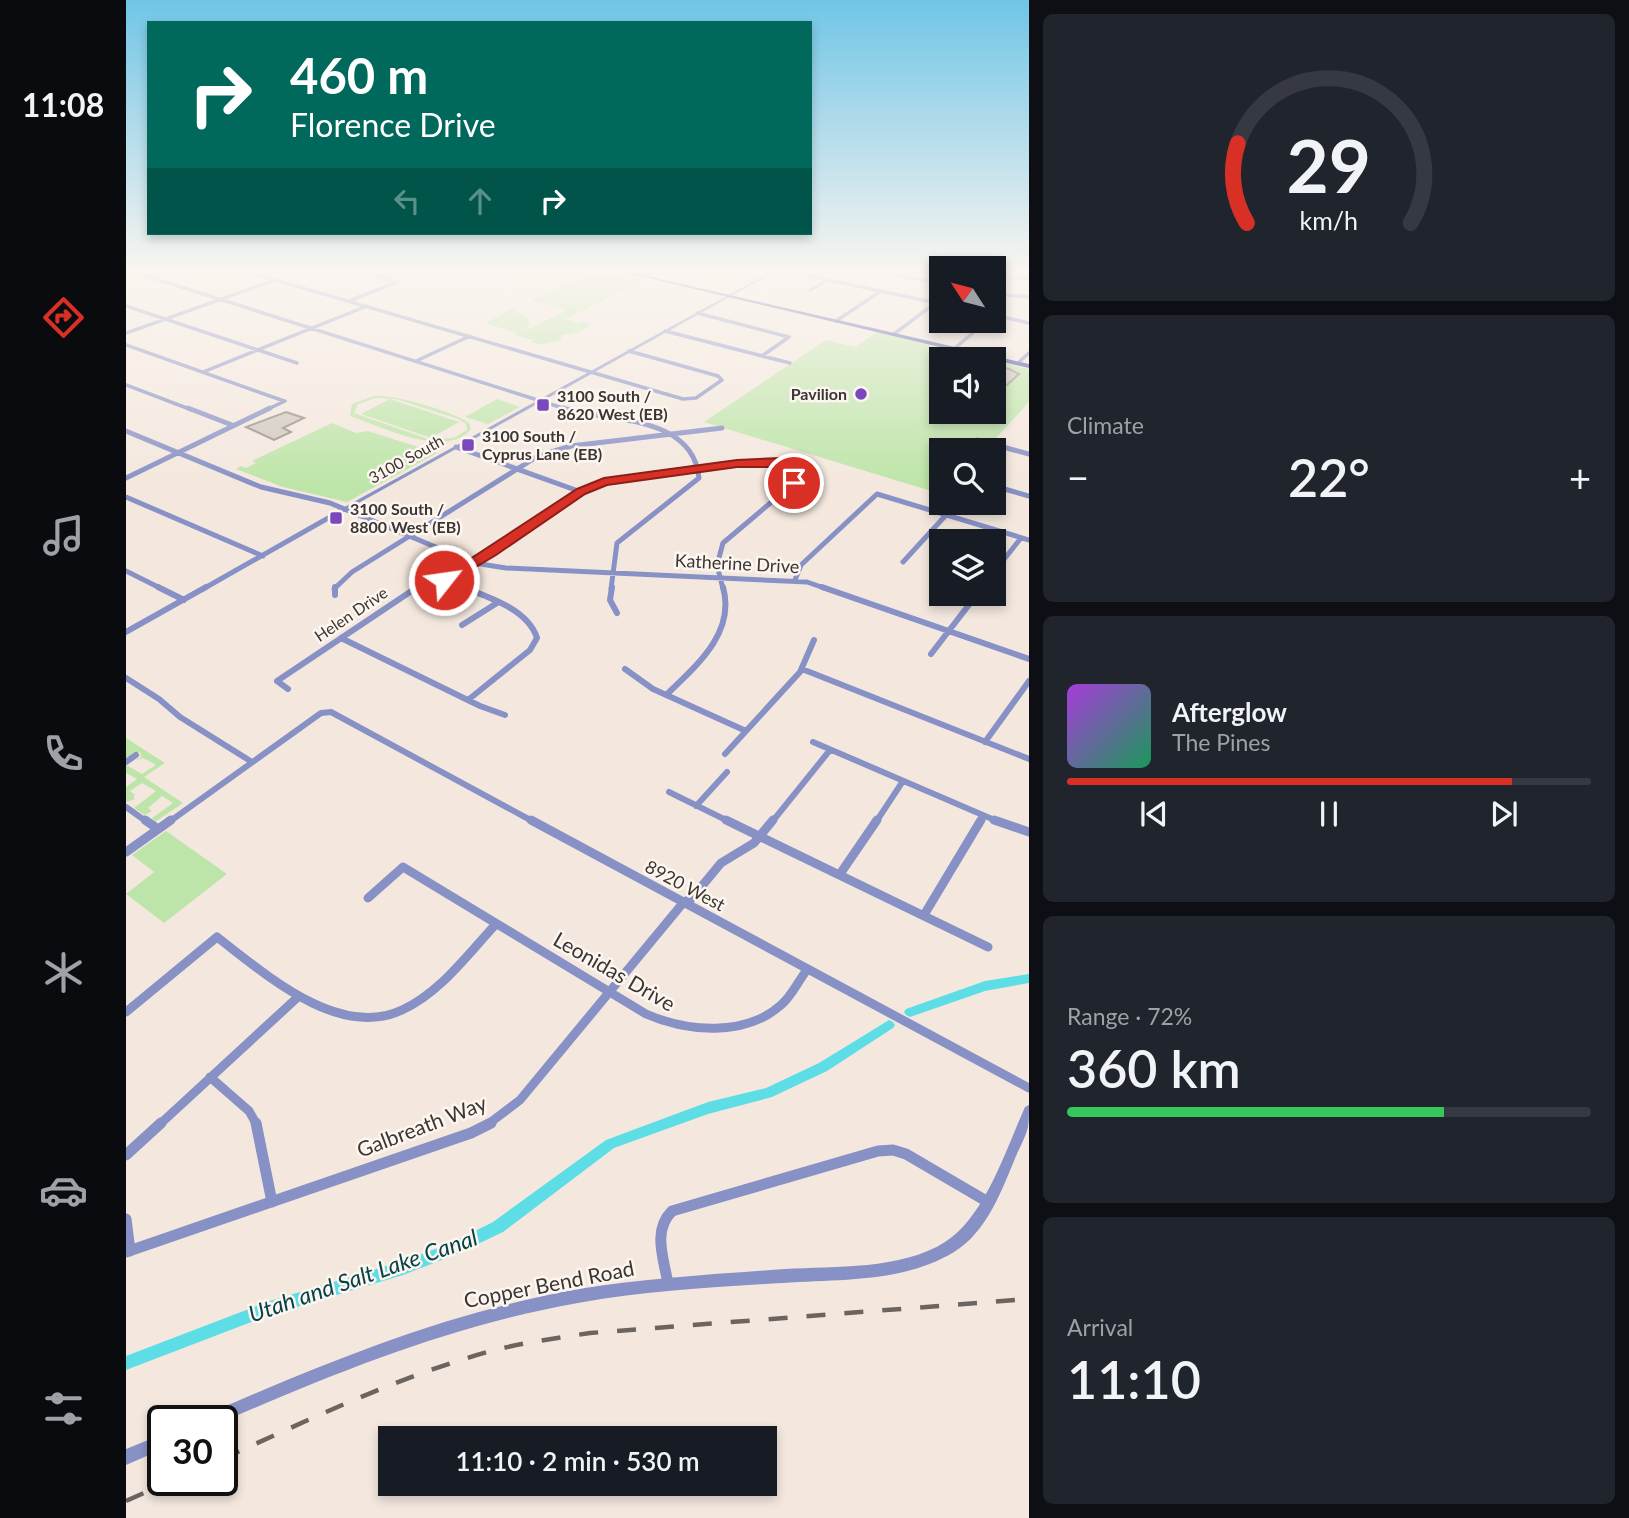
<!DOCTYPE html>
<meta charset="utf-8">
<style>
body{margin:0;font-family:Lato,sans-serif;background:#20242c;color:#f1f3f6;height:100vh;display:flex;flex-direction:column;font-size:26px;white-space:nowrap}
*{box-sizing:border-box;margin:0}
p{font-size:23px;color:#9ea1a6}
.icon{flex:none;width:38px;height:38px;fill:none;stroke:currentColor;stroke-width:2;stroke-linecap:round;stroke-linejoin:round}
.map{position:relative;flex:1;overflow:hidden}
.sheet{display:flex;flex-direction:column;gap:14px;padding:14px;background:#0d0f14;width:600px}
.sheet>*{flex:none}
.top-card{position:absolute;left:21px;top:21px;width:665px;height:214px;border-radius:0px;box-shadow:0 4px 10px #0003;background:#00695c;color:#fff;overflow:hidden}
.needle{width:46px;rotate:306deg}
.controls{position:absolute;left:803px;top:256px;display:grid;gap:14px}
.controls a{display:grid;place-items:center;width:77px;height:77px;border-radius:0px;background:#171b24;box-shadow:0 4px 10px #0003;font-size:35px}
.speed{position:absolute;left:21px;top:1405px;display:flex;gap:14px;font-size:35px;font-weight:700;text-align:center}
.speed>*{display:grid;place-content:center;width:91px;height:91px;border-radius:50%;background:#171b24;box-shadow:0 4px 10px #0003;line-height:1}
.speed .limit{border:4px solid #111;border-radius:10px;background:#fff;color:#111}
.pin{position:absolute;display:grid;place-items:center;width:60px;height:60px;color:#fff;margin:-30px;border:4px solid #fff;border-radius:50%;box-shadow:0 2px 7px #0007}
.me{position:absolute;width:77px;margin:-38px;rotate:60deg;stroke-linejoin:round;filter:drop-shadow(0 0 5px #0008)}
.turn{display:flex;align-items:center;gap:24px;height:147px;padding:0 28px;font-size:32px}
.turn .icon{width:91px;height:91px;stroke-width:2.5}
.turn b{display:block;font-size:49px;line-height:60px}
.lanes{display:flex;align-items:center;height:66px;padding:0 28px;background:#0003;justify-content:center;gap:35px;direction:ltr}
.lanes .off{opacity:.35}
.big{font-size:52px;font-weight:600;line-height:1.1}
.sheet .tile{flex:1;display:flex;flex-direction:column;justify-content:center;gap:10px;min-width:0;padding:0 24px;border-radius:10px;background:#20242c}
.sheet .dial{align-items:center;gap:0}
.dial svg{height:182px;overflow:visible;fill:none;stroke:#363941;stroke-width:7;stroke-linecap:round;text-anchor:middle}
.dial text{fill:#f1f3f6;stroke:none}
.song{display:flex;align-items:center;gap:21px}
.cover{width:84px;height:84px;border-radius:10px;background:linear-gradient(135deg,hsl(280 70% 55%),hsl(150 70% 35%))}
.played{height:7px;border-radius:4px;background:linear-gradient(90deg,#d93025 85%,#363941 85%)}
.keys{display:flex;justify-content:space-around;direction:ltr}
.heat{display:flex;justify-content:space-between;align-items:center;font-size:38px;direction:ltr}
.charge{height:10px;border-radius:5px;background:linear-gradient(90deg,#34c759 72%,#363941 0)}
.trip{position:absolute;left:252px;top:1426px;width:399px;height:70px;border-radius:0px;background:#171b24;box-shadow:0 4px 10px #0003;font-weight:600;line-height:70px;text-align:center}
main{display:flex;flex:1;min-height:0}
.menu{display:flex;flex-direction:column;width:126px;justify-content:space-around;align-items:center;background:#090b0e;color:#9ea1a6}
.menu .icon{width:49px;height:49px}
.menu .active{color:#d93025}
.menu b{font-size:32px;color:#f1f3f6}
.map>svg:first-child{display:block}
.green{fill:#bee5a9;fill-rule:evenodd}
.lines{fill:none;stroke-linecap:round;stroke-linejoin:round}
.canal{fill:#5ddee6;fill-rule:evenodd}
.building{fill:#d1c9bd;stroke:#989085;stroke-width:2}
.minor-far4{stroke:#8891c5;stroke-width:3.5}
.minor-far3{stroke:#8891c5;stroke-width:5}
.minor-far2{stroke:#8891c5;stroke-width:6}
.minor-far1{stroke:#8891c5;stroke-width:9}
.minor{stroke:#8891c5;stroke-width:11}
.tertiary{fill:#8891c5;fill-rule:evenodd}
.primary{fill:#3e439f;fill-rule:evenodd}
.rail{stroke:#6b645f;stroke-width:4.5;stroke-dasharray:19 19;stroke-linecap:butt}
.route{fill:#d93025;stroke:#8d1f18;stroke-width:2}
.poi-dot{fill:#7947be;stroke:#fdf6f0;stroke-width:2.5}
.labels{text-anchor:middle;stroke-width:5;stroke-linejoin:round;paint-order:stroke}
.far-poi-label{font-size:16px;font-weight:bold;fill:#3b3632;stroke:#fdf6f0;text-anchor:start}
.far-street-label{font-size:16px;fill:#3b3632;stroke:#fdf6f0}
.street-label{font-size:18px;fill:#3b3632;stroke:#fdf6f0}
.near-street-label{font-size:21px;fill:#3b3632;stroke:#fdf6f0}
.near-water-label{font-size:23px;font-style:italic;fill:#054347;stroke:#fdf6f0}
</style>
<main>
<nav class="menu">
<b>11:08</b>
<svg class="icon active" aria-label="directions" viewBox="0 0 24 24"><path d="M12 3l9 9-9 9-9-9zM9 14v-3h6M13 9l2 2-2 2"/></svg>
<svg class="icon" aria-label="music" viewBox="0 0 24 24"><path d="M9 18V5l10-2v13"/><circle cx="6" cy="18" r="3"/><circle cx="16" cy="16" r="3"/></svg>
<svg class="icon" aria-label="phone" viewBox="0 0 24 24"><path d="M5 4h4l2 5-3 2q2 4 5 5l2-3 5 2v4C11 20 4 13 5 4z"/></svg>
<svg class="icon" aria-label="climate" viewBox="0 0 24 24"><path d="M12 3v18M4 7l16 10M4 17L20 7"/></svg>
<svg class="icon" aria-label="car" viewBox="0 0 24 24"><path d="M5 17H2v-5l4-1 3-4h7l3 4 3 1v5h-3M9 17h6M6 11h13"/><circle cx="7" cy="17" r="2"/><circle cx="17" cy="17" r="2"/></svg>
<svg class="icon" aria-label="filters" viewBox="0 0 24 24"><path d="M4 7h16M4 17h16"/><circle cx="9" cy="7" r="2"/><circle cx="15" cy="17" r="2"/></svg>
</nav>
<div class="map">
<svg width="903" height="1518" viewBox="0 0 903 1518">
<rect width="100%" height="100%" fill="#f4e8de"/>
<path class="green" d="M467 272H488L521 279 440 319 453 324 454 321 466 324 453 332 434 336 437 339C429 343 424 341 416 345L405 342 407 340 389 335 392 333 359 323 385 309 403 318 404 323 400 330 441 310 405 300Z
M751 332 860 359H816V411H868V361L903 369V402L859 450H816L815 494 578 422 700 340 729 347Z
M248 396C267 394 330 412 344 424V430C319 459 254 426 224 416L226 404ZM250 398 270 399 332 419 340 424 341 430 328 438 305 440 228 413 232 404Z
M264 399 333 422 305 438 235 414Z
M371 399 394 407 362 424 339 417Z
M206 423 230 433 242 431 311 453 221 502 157 487 110 469 115 466 120 468 130 463 126 461Z
M0 738 39 763 18 777 57 803 29 822 26 818 47 803 36 796 22 808 26 811 19 815 8 808 30 791 16 783 4 791 9 795 7 797 9 799 0 802V787L11 779 0 773V765L16 774 30 765 17 758 9 761 15 757 14 752 0 758Z
M40 831 101 874 38 923 0 894 28 872 6 855Z"/>
<g class="lines">
<path class="canal" d="M903 974V983L859 991 784 1017 780 1015 778 1012 780 1009 859 981Z
M763 1020 767 1022 769 1025 767 1028 701 1071 646 1097 582 1114 488 1148 377 1232 331 1254 277 1275 144 1315 0 1370V1356L144 1301 277 1261 323 1244 367 1222 480 1140 582 1102 640 1088 693 1063Z"/>
</g>
<path class="building" d="M868 366 883 369 893 374 881 385 868 384Z
M160 412 178 418 157 428 165 432 148 440 120 427Z"/>
<g class="lines">
<path class="minor-far4" d="M8 272 443 410
M122 272 557 399 570 398 596 380 592 376 503 351
M418 272H435
M665 272 816 304
M756 272 816 284
M516 276 525 272
M868 277 903 279
M684 290 702 280
M868 294 903 297
M223 301 271 282 241 272
M0 306 171 363
M571 313 663 337
M868 315 903 323
M710 321 755 291
M539 331 664 363
M0 333 149 280
M768 334 812 301
M0 345 158 401
M829 348 862 320
M636 356 663 337
M290 361 344 336
M892 363 903 353
M77 372 241 306
M0 385 66 410
M140 410 159 401"/>
<path class="minor-far3" d="M62 408 106 425
M437 408C481 422 567 414 573 478L491 543 485 589
M0 431 135 487 204 503 348 563 380 568 681 582 701 589
M851 440 903 454
M330 447 455 492
M0 478 144 408
M868 486 903 496
M0 497 137 556
M777 562 820 515
M0 571 36 589
M868 572 895 538
M318 580 340 589
M669 580 675 565 751 494 903 540
M77 589 218 509
M208 589 226 572 412 456 445 446 596 428
M290 589 324 577 470 484C535 469 603 464 670 463L673 474 668 483 597 543 591 565 597 589"/>
<path class="minor-far2" d="M32 587 58 600
M336 587C362 597 402 609 411 638L404 650 342 700
M486 587 484 600 491 613
M696 587 903 659
M209 595V587
M336 625 371 603
M0 632 80 587
M215 638 354 706 379 715
M805 654 852 593
M499 669 527 689 620 731
M676 669 903 759
M0 678 33 699 54 717 126 762
M162 689 151 681 287 590 295 587
M540 695C570 666 610 633 597 587
M687 742 873 822
M859 742 903 681
M599 754 674 672 688 640
M0 762 10 755
M543 792 604 822
M570 806 601 772
M0 807 21 822
M43 822 195 713 205 712 408 822
M646 822 704 750
M750 822 777 781
M854 822 857 816"/>
<path class="minor-far1" d="M19 820 32 829
M405 820 903 1088
M600 820 862 947
M868 820 903 832
M0 852 45 820
M714 874 751 820
M242 898 277 867 520 1014C561 1032 619 1037 655 1005 666 996 672 981 681 970
M798 915 855 820
M0 1012 91 937C138 973 212 1040 276 1010 314 993 342 954 370 924
M84 1077 123 1111 131 1125
M33 1125 173 996
M361 1125 394 1100 557 903 566 898 595 863 628 843 647 820"/>
<path class="minor" d="M130 1123 146 1202
M0 1155 35 1123
M0 1219 4 1251
M0 1252 345 1133 365 1123
M542 1284C538 1259 526 1231 546 1211L752 1151 767 1150 780 1154 862 1202"/>
<path class="tertiary" d="M6 272H12L0 276V274Z
M644 272H649L220 510H216L215 509Z
M903 1105C903 1112 903 1120 902 1127 900 1136 894 1147 890 1156 876 1190 861 1232 828 1252 777 1283 714 1279 657 1283 589 1287 520 1291 452 1303 327 1325 211 1372 96 1422V1421H75L77 1416C198 1363 321 1312 453 1289 521 1278 590 1274 659 1269 709 1266 775 1270 819 1242 859 1217 880 1149 899 1107Z
M37 1434V1449L0 1465V1449Z"/>
<path class="primary" d="M496 272H504L903 364V368Z"/>
<path class="rail" d="M96 1459C185 1419 275 1375 369 1350 400 1342 432 1338 464 1333L903 1299
M0 1501 47 1480"/>
</g>
<linearGradient id="sky" x2="0" y2="1"><stop stop-color="#70c5e7"/><stop offset="0.56" stop-color="#faf5f0"/><stop offset="1" stop-color="#faf5f0" stop-opacity="0"/></linearGradient>
<rect width="903" height="484" fill="url(#sky)"/>
<path class="route" d="M655 458 674 461C682 469 678 476 672 485L662 483 667 474V467H611L481 485 459 494 370 555 323 583H313L312 580 451 489 478 478 611 460Z"/>
<g class="poi-dot">
<circle cx="735" cy="394" r="7"/>
<rect x="410" y="398" width="14" height="14" rx="3.5"/>
<rect x="335" y="438" width="14" height="14" rx="3.5"/>
<rect x="203" y="511" width="14" height="14" rx="3.5"/>
</g>
<g class="labels">
<g class="far-poi-label">
<text x="721" y="400" text-anchor="end">Pavilion</text>
<text x="431" y="402">3100 South /<tspan x="431" dy="18">8620 West (EB)</tspan></text>
<text x="356" y="442">3100 South /<tspan x="356" dy="18">Cyprus Lane (EB)</tspan></text>
<text x="224" y="515">3100 South /<tspan x="224" dy="18">8800 West (EB)</tspan></text>
</g>
<g class="far-street-label">
<text transform="translate(280 459) rotate(-29)" y="6">3100 South</text>
<text transform="translate(225 614) rotate(-34)" y="6">Helen Drive</text>
</g>
<g class="street-label">
<text transform="translate(611 564) rotate(3)" y="6">Katherine Drive</text>
<text transform="translate(559 886) rotate(28)" y="6">8920 West</text>
</g>
<g class="near-street-label">
<text transform="translate(488 972) rotate(30)" y="7">Leonidas Drive</text>
<text transform="translate(296 1127) rotate(-21)" y="7">Galbreath Way</text>
<text transform="translate(423 1285) rotate(-11)" y="7">Copper Bend Road</text>
</g>
<g class="near-water-label">
<text transform="translate(237 1276) rotate(-19)" y="8">Utah and Salt Lake Canal</text>
</g>
</g>
</svg>
<div class="controls">
<a><svg class="needle" viewBox="-14 -14 28 28"><path d="M0-13l5 13h-10z" fill="#e53935"/><path d="M0 13l5-13h-10z" fill="#9ea1a6"/></svg></a>
<a><svg class="icon" aria-label="sound" viewBox="0 0 24 24"><path d="M4 9h4l5-4v14l-5-4H4zM17 9q2 3 0 6"/></svg></a>
<a><svg class="icon" aria-label="search" viewBox="0 0 24 24"><circle cx="10" cy="10" r="6"/><path d="M15 15l6 6"/></svg></a>
<a><svg class="icon" aria-label="layers" viewBox="0 0 24 24"><path d="M12 4l9 5-9 5-9-5zM3 14l9 5 9-5"/></svg></a>
</div>
<div class="speed"><div class="limit">30</div></div>
<div class="pin" style="left:668px;top:483px;background:#d93025"><svg class="icon" aria-label="arrive" viewBox="0 0 24 24"><path d="M6 21V4h12l-3 4 3 4H6"/></svg></div>
<svg class="me" style="left:318px;top:580px" viewBox="-20 -20 40 40"><circle r="17" fill="#d93025" stroke="#fff" stroke-width="3"/><path d="M0-11L8 9 0 5-8 9z" fill="#fff"/></svg>
<div class="trip">11:10 · 2 min · 530 m</div>
<div class="top-card">
<div class="turn"><svg class="icon" aria-label="right" viewBox="0 0 24 24"><path d="M7 20v-9h11M14 6l5 5-5 5"/></svg><div><b>460 m</b>Florence Drive</div></div>
<div class="lanes"><svg class="icon off" aria-label="left" viewBox="0 0 24 24"><path d="M17 20v-9H6M10 6l-5 5 5 5"/></svg><svg class="icon off" aria-label="ahead" viewBox="0 0 24 24"><path d="M12 20V5M6 11l6-6 6 6"/></svg><svg class="icon" aria-label="right" viewBox="0 0 24 24"><path d="M7 20v-9h11M14 6l5 5-5 5"/></svg></div>
</div>
</div>
<section class="sheet">
<div class="tile dial"><svg viewBox="0 0 100 80">
<path d="M14 69A42 42 0 1 1 86 69"/>
<path d="M14 69A42 42 0 0 1 10 34" stroke="#d93025"/>
<text x="50" y="56" font-size="32" font-weight="700">29</text>
<text x="50" y="72" font-size="11">km/h</text>
</svg></div>
<div class="tile"><p>Climate</p>
<div class="heat"><a>−</a><b class="big">22°</b><a>+</a></div>
</div>
<div class="tile">
<div class="song"><i class="cover"></i><div><b>Afterglow</b><p>The Pines</p></div></div>
<div class="played"></div>
<div class="keys"><svg class="icon" aria-label="previous" viewBox="0 0 24 24"><path d="M18 5L8 12l10 7zM5 5v14"/></svg><svg class="icon" aria-label="pause" viewBox="0 0 24 24"><path d="M8 5v14M16 5v14"/></svg><svg class="icon" aria-label="next" viewBox="0 0 24 24"><path d="M6 5l10 7-10 7zM19 5v14"/></svg></div>
</div>
<div class="tile"><p>Range · 72%</p><b class="big">360 km</b><div class="charge"></div></div>
<div class="tile"><p>Arrival</p><b class="big">11:10</b></div>
</section>
</main>
